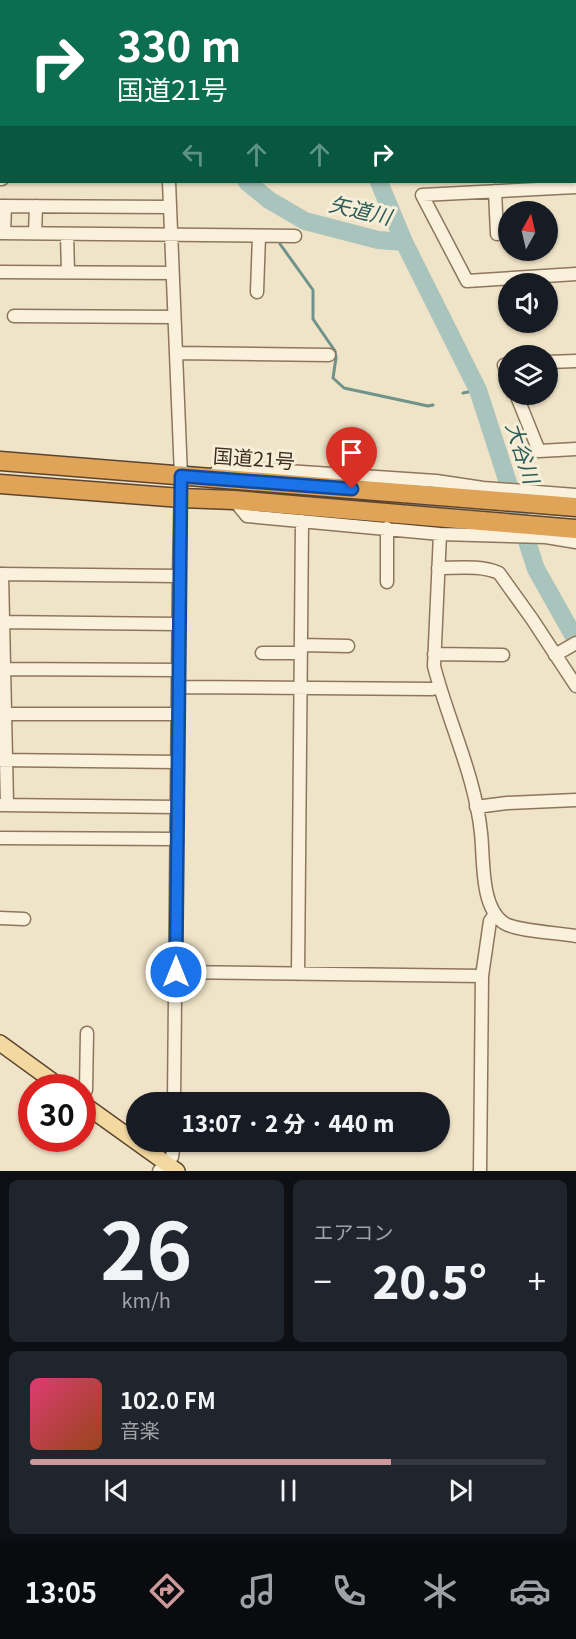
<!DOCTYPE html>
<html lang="ja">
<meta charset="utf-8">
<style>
body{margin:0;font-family:Georgia,"Noto Sans JP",serif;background:#20242c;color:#f1f3f6;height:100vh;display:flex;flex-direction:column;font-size:22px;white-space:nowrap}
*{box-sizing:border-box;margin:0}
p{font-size:20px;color:#9ea1a6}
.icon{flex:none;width:33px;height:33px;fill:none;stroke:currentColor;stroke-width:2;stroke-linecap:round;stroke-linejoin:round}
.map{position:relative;height:1171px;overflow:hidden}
.drawer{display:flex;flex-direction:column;gap:9px;padding:9px;background:#0d0f14;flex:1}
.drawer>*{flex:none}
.banner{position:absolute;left:0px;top:0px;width:576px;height:183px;box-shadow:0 2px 4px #0004;background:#0b6e4f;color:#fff;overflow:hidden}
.needle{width:39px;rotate:8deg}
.tools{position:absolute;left:498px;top:201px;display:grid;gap:12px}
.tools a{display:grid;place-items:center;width:60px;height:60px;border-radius:50%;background:#171b24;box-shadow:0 2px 4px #0004;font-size:30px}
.speed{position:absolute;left:18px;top:1074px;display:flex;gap:12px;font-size:30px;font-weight:700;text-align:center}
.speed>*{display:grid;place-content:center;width:78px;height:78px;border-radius:50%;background:#171b24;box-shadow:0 2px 4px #0004;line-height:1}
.speed .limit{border:9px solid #d22;background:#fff;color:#111}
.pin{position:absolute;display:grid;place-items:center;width:51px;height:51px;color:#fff;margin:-62px -26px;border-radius:50% 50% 50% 0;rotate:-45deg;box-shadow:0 0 6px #0007}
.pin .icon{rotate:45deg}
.me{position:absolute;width:66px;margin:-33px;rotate:0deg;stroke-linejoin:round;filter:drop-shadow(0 0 4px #0008)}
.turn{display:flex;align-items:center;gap:21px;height:126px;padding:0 18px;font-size:27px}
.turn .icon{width:78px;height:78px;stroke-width:2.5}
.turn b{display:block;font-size:42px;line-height:51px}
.lanes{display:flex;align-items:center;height:57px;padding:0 18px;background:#0003;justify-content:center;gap:30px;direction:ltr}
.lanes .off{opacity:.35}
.big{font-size:45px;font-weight:800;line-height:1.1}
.drawer .card{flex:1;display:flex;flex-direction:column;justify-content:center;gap:9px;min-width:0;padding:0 21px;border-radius:9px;background:#20242c}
.drawer .dial{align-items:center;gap:0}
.dial b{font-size:78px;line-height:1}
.song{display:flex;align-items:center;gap:18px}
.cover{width:72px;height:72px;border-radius:9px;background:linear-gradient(135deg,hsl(340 70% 55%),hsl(20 70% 35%))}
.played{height:6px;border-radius:3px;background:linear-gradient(90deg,#cc999b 70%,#363941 70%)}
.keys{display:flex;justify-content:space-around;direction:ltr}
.heat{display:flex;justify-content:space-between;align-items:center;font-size:33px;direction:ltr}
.drawer .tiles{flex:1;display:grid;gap:9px;grid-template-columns:1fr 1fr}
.card:last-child{grid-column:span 2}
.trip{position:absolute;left:126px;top:1092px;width:324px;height:60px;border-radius:30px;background:#171b24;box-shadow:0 2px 4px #0004;font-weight:800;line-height:60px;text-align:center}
.tab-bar{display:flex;height:96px;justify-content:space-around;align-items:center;background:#090b0e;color:#9ea1a6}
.tab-bar .icon{width:42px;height:42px}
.tab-bar .on{color:#cc999b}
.tab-bar b{font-size:27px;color:#f1f3f6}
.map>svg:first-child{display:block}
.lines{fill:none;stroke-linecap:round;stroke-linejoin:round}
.stream{stroke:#6f938a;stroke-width:3}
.river{stroke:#a9c4bc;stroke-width:18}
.minor-casing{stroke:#8d765c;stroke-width:15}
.major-casing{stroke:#5b4430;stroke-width:18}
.highway-casing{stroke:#5b4430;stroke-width:21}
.minor{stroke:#faf1dc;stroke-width:12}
.major{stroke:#f3d9a0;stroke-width:15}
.highway{stroke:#e0a458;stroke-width:18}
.rail{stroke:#3d2e20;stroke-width:3;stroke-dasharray:10 10;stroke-linecap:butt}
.route-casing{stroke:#114b97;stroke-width:15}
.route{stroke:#1a73e8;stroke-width:10}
.labels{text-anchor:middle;stroke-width:6;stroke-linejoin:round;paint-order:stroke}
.street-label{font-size:20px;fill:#3d2e20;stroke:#f7eed8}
.water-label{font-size:21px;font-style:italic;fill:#2f5d5a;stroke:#f7eed8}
</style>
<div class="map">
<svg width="576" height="1171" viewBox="0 0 576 1171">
<rect width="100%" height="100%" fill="#f0e4c8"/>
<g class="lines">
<path class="stream" d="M280 244 313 290V319L335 351 336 358 333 378 344 388 428 406 433 405
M463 393 478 390"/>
<path class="river" d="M111 0V2
M298 0V2
M247 182 269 200 305 221 378 240 404 242
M379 182 404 242 478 390 536 569 576 640"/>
<g class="minor-casing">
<path id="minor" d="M167 2V0
M574 29H576
M574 97H576
M0 118H2
M0 179H2
M169 182 181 476 179 576 174 1102
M576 187 422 195 467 281 576 274
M495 191 497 234
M0 206 170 207
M0 233 295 236
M4 233 5 206
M35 233 36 206
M67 234 68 272
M0 272 172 273
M257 292 259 236
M14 316 174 317
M176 353 329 355
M548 362 576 361
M508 364 504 365 508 376
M516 394 539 451 576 449
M214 478 217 471 226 467 436 481 483 488 576 495
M234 500 247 516 440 534 546 537 576 542
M387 528V582
M440 534 434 666C448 721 475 775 481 833 484 859 480 907 504 923 516 931 560 933 576 936
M438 568C458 568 481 565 499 573L532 619 576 686
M0 574 179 576
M2 574 7 805
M0 622 178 624
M301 645 348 646
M262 653H301
M434 654 503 655
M555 655 576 643
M0 669 178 670
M178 687 432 689 439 687
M0 714H178
M0 760 177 762
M1 805 177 807
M476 807 507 803 576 800
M0 838 177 839
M0 918 24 919
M176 972 482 976
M298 974 302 521
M82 1096 86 1090 87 1033
M159 1171 172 1157 174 1142
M480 1171 482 976 490 921 495 914"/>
</g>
<g class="major-casing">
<path id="major" d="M0 1043 62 1088
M82 1103 177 1171"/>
</g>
<g class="highway-casing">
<path id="highway" d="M0 461 576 507
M0 484 181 498 234 500 576 529"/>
</g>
<use href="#minor" class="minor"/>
<use href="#major" class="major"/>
<use href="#highway" class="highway"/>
<path class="rail" d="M86 0 109 2
M207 0 246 2
M574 14H576"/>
</g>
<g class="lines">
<g class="route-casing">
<path id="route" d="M176 972 181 476 352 489"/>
</g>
<use href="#route" class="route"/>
</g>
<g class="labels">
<g class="street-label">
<text transform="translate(254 459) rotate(4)" y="7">国道21号</text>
</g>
<g class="water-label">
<text transform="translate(360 211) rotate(13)" y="7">矢道川</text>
<text transform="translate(522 453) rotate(72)" y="7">大谷川</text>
</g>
</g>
</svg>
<div class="tools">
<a><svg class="needle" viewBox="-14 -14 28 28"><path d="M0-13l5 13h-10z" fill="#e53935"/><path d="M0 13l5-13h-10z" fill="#9ea1a6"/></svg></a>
<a><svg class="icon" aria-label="sound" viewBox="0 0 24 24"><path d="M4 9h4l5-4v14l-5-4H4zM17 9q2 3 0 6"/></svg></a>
<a><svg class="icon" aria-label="layers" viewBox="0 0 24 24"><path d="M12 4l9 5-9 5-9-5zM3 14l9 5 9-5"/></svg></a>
</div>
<div class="speed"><div class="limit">30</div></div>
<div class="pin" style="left:352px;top:489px;background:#d93025"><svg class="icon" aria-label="arrive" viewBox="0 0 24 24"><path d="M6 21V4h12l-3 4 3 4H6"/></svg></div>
<svg class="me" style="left:176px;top:972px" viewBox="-20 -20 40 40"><circle r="17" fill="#1a73e8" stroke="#fff" stroke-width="3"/><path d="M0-11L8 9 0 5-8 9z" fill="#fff"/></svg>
<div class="trip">13:07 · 2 分 · 440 m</div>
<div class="banner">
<div class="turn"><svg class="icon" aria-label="right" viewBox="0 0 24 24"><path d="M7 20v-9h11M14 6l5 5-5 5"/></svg><div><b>330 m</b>国道21号</div></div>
<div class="lanes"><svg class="icon off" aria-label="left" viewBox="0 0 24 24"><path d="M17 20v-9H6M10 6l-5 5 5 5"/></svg><svg class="icon off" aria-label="ahead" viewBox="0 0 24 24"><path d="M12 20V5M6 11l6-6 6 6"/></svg><svg class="icon off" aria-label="ahead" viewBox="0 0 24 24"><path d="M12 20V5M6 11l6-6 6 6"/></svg><svg class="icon" aria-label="right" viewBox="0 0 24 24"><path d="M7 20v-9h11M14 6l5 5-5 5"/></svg></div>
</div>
</div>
<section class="drawer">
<div class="tiles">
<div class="card dial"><b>26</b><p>km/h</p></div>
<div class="card"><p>エアコン</p>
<div class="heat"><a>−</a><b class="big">20.5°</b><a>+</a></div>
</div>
<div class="card">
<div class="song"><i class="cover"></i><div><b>102.0 FM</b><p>音楽</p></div></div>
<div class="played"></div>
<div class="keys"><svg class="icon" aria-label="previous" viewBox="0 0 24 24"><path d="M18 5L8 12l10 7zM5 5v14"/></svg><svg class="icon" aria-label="pause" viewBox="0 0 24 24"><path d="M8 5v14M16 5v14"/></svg><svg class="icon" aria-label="next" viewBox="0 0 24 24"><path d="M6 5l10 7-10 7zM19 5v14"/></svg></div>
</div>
</div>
</section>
<nav class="tab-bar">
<b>13:05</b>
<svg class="icon on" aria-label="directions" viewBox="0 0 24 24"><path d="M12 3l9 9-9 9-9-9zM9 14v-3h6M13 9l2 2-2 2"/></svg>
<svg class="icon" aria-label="music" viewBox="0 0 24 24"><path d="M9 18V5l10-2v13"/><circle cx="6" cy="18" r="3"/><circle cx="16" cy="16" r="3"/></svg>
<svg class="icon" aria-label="phone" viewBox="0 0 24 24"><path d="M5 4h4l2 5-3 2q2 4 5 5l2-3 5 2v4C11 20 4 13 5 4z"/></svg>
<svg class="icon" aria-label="climate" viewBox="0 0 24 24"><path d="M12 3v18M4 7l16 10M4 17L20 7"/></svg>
<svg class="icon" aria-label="car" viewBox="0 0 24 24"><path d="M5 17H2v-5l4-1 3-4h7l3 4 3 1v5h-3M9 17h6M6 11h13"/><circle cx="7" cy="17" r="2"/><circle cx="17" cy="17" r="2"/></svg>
</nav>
